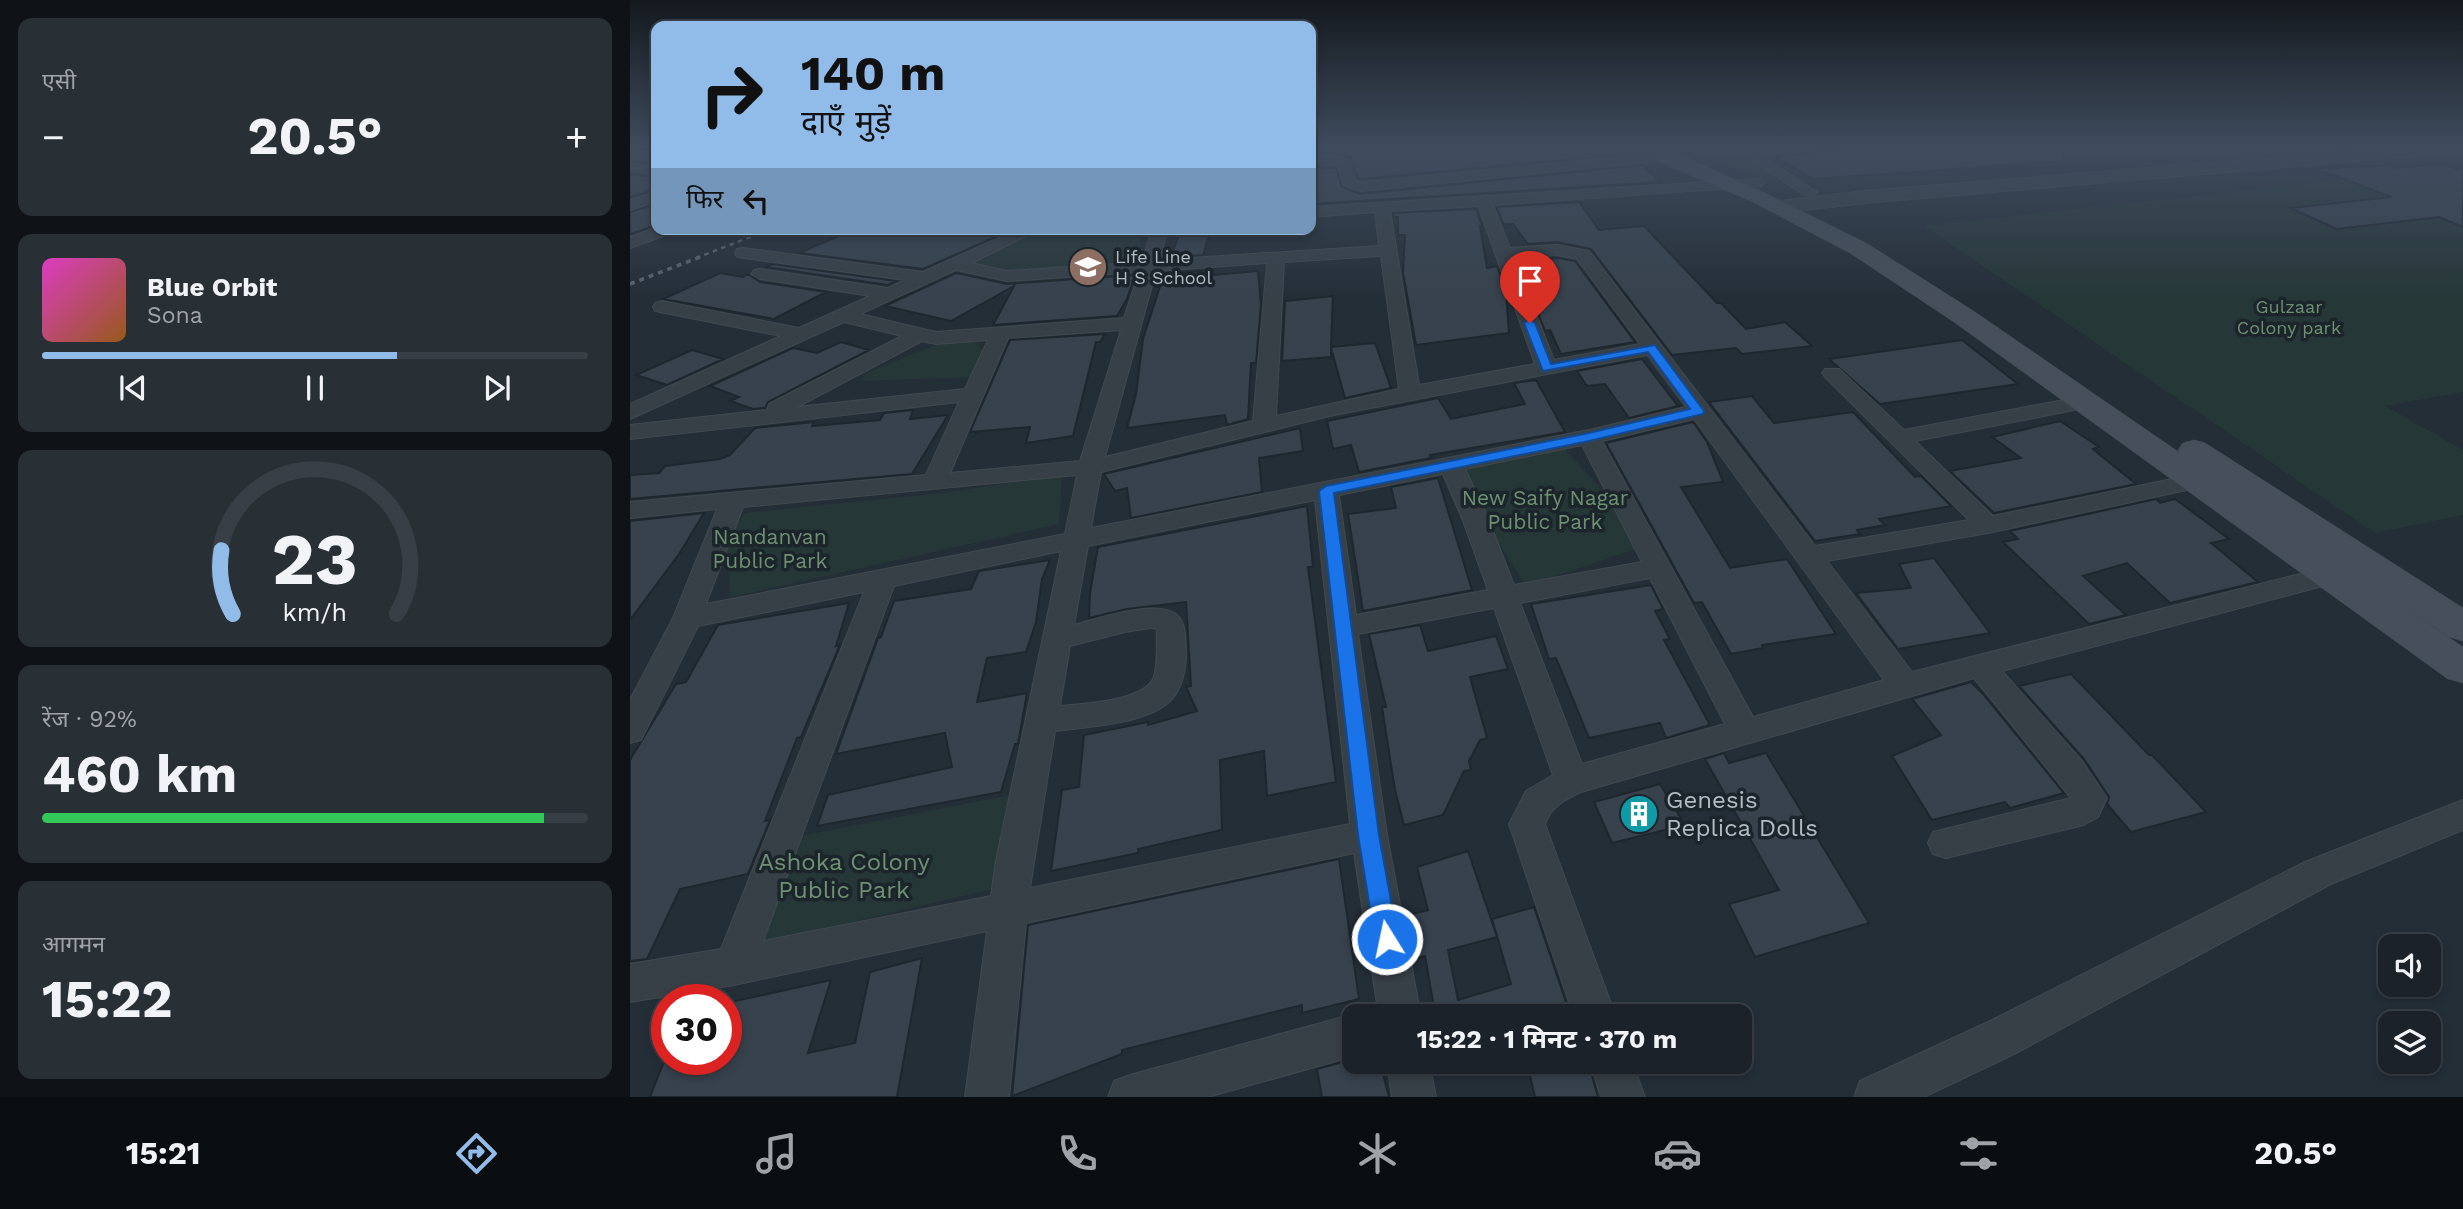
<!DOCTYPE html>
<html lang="hi">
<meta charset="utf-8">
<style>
body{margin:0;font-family:"Work Sans","Noto Sans Devanagari",sans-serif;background:#282f35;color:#f1f3f6;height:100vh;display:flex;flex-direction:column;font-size:26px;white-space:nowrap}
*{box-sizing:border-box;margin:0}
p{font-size:23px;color:#a0a4a8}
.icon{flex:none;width:38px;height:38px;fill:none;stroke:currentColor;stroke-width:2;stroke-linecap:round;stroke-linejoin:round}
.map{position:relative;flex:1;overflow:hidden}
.side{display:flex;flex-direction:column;gap:18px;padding:18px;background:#0f1317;width:630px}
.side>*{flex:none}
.banner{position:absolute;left:21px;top:21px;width:665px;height:214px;border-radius:14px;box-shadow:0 4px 10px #0003,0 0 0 2px #393f46;background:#91bcea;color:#111;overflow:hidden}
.tools{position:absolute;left:1748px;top:934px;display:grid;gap:14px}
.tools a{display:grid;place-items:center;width:63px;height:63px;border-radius:14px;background:#1b2229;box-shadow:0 4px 10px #0003,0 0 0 2px #393f46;font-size:35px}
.speed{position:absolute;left:21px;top:984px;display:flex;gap:14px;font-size:35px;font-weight:700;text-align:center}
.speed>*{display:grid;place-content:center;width:91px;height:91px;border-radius:50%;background:#1b2229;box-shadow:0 4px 10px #0003,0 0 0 2px #393f46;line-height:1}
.speed .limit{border:10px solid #d22;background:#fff;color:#111}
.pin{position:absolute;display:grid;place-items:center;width:60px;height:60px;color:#fff;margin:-72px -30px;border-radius:50% 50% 50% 0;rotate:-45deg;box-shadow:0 0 7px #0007}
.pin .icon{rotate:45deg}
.me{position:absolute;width:77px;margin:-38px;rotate:350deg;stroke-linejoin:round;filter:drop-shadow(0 0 5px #0008)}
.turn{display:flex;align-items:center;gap:24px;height:147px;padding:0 35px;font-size:32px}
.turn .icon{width:91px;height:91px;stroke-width:2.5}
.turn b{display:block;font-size:49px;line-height:60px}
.then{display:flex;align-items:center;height:66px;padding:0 35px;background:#0003;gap:14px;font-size:26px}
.big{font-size:52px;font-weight:700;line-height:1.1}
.side .card{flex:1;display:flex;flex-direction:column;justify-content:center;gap:10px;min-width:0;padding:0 24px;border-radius:14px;background:#282f35}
.side .dial{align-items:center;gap:0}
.dial svg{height:182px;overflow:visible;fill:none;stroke:#393f46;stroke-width:7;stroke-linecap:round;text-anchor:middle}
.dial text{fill:#f1f3f6;stroke:none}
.song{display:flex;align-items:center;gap:21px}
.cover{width:84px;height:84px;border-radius:10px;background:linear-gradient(135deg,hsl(310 70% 55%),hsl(30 70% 35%))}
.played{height:7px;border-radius:4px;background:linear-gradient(90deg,#91bcea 65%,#393f46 65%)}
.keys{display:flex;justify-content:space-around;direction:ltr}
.heat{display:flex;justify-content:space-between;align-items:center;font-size:38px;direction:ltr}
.charge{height:10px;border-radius:5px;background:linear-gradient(90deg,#34c759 92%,#393f46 0)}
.trip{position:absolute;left:712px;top:1004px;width:410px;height:70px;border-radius:14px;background:#1b2229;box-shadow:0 4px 10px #0003,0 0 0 2px #393f46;font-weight:700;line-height:70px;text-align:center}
.tabs{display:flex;height:112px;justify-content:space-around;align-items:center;background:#0b0e10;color:#a0a4a8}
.tabs .icon{width:49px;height:49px}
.tabs .active{color:#91bcea}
.tabs b{font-size:32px;color:#f1f3f6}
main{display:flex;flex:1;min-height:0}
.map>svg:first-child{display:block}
.green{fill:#263738}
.building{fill:#37424d;stroke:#1f272e;stroke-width:2}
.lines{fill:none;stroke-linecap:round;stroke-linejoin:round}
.minor-casing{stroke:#414950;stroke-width:2}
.tertiary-casing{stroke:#414950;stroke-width:2}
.secondary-casing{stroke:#414950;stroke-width:1}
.minor{fill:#374047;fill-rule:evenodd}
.tertiary{fill:#374047;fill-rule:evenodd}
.secondary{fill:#464f5a;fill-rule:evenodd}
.rail-far1{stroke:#5a646e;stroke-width:2.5;stroke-dasharray:4.5 4.5;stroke-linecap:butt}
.rail{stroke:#5a646e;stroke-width:3.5;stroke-dasharray:5 5;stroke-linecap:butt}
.route{fill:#1a73e8;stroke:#114b97;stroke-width:2}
.labels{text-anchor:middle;stroke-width:7;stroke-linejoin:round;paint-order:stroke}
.far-poi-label{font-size:18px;fill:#b2bbc3;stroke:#1d252c;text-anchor:start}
.far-park-label{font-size:18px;fill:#6d9171;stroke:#1d252c}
.park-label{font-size:21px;fill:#6d9171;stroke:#1d252c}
.near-poi-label{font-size:24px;fill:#b2bbc3;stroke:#1d252c;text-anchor:start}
.near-park-label{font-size:24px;fill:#6d9171;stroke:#1d252c}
</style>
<main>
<section class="side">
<div class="card"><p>एसी</p>
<div class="heat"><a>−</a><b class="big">20.5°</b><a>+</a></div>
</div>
<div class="card">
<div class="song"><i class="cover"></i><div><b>Blue Orbit</b><p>Sona</p></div></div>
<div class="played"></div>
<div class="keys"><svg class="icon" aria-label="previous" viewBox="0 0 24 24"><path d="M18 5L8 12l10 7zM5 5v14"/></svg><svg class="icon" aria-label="pause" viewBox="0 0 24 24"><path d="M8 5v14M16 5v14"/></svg><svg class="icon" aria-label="next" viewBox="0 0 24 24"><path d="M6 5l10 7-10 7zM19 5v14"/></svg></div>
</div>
<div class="card dial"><svg viewBox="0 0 100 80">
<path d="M14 69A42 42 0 1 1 86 69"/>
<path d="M14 69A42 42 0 0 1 9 41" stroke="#91bcea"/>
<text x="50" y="56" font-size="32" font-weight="700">23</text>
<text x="50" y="72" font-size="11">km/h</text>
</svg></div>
<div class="card"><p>रेंज · 92%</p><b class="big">460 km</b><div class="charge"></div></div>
<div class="card"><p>आगमन</p><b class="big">15:22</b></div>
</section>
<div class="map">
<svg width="1833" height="1097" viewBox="0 0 1833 1097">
<rect width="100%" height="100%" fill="#242e37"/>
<path class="green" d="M1063 146H1100L1153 180 1134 182Z
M1717 179 1833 224V392L1755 406 1833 450V515L1745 533 1294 226Z
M490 229H514L504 261 376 271 341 263 399 236Z
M341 336 354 352 349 377 230 381 237 373 319 339Z
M930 444 1021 544 896 586 824 472Z
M432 475 429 524 101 597 95 539 115 513 312 493Z
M386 794 371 887 132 943 171 836Z"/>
<path class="building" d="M730 146H989L998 154 732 179 727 178 721 157 701 152 681 153V148Z
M1235 146H1433L1434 161 1183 179 1146 157Z
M0 147 26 151V164L0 161Z
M1813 164 1833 171V227L1809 217 1707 229 1660 208 1761 197 1688 169 1758 165 1767 168Z
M1012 165 1031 182 681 204V167L706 168 712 187 730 194Z
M0 174 26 177V190L0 197Z
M949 202 969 230 1014 226 1087 303H1091L1116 329 1155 322 1182 346 1112 354 1106 348 1042 355 961 249 927 242 898 244 883 224H873L867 207Z
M26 204V225L0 234V212Z
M846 209 852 226H850L857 268 867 266 876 290 879 333 786 345 773 273 775 235H768V217H764L763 213Z
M225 229H373L372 234 293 269 169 253Z
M551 229H581L573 255 541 257Z
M927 258 945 261 1005 342 931 354 920 330 915 331 889 264Z
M142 264 266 281 258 285 136 267Z
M583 270V275L628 271 631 304 626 363H621L618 419 597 425 595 415 497 428 506 394 513 339 534 274Z
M90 273 113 277 118 274 130 282 196 292 144 319 33 299Z
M326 273 377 284 505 275 497 299 487 316 363 325 384 286 321 321 255 306Z
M703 296 701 347 745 343 761 388 715 398 701 348V357L652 361 655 301Z
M475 334 470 342H466L443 436 396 443 400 427 340 432 380 340Z
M1332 340 1388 384 1250 404 1199 359Z
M211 342 239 350 138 402 135 408 123 409 100 401 109 397 80 386 163 348 187 353Z
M62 350 93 359 37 385 6 375Z
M1012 359 1048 406 1052 405 999 418 975 384 957 386 947 371Z
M906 380 935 432 800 455 801 458 729 472 721 445 703 449 697 421 808 398 821 419 895 404 884 383Z
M1122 396 1144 423 1223 412 1285 477 1291 476 1321 506 1249 519 1255 525 1227 530 1230 534 1185 541 1079 402Z
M283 410 280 419 318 415 282 474 0 499V475L29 473 35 466 90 459 100 455 125 428 184 422 182 426 250 420 254 413Z
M1430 421 1469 447 1463 449 1506 484 1364 513 1320 471 1391 458 1362 437Z
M1063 422 1077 442 1093 482 1051 487 1100 568 1157 559 1206 634 1132 645 1133 648 1101 654 1072 602 1064 603 976 443Z
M670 428 673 451 629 458 632 492 501 518 497 488 485 491 474 474Z
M808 478 842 590 733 611 718 514 766 508 761 487Z
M1526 499 1530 503 1545 499 1599 539 1581 543 1628 582 1540 603 1497 563 1453 576 1496 615 1459 624 1373 542 1388 539 1380 531Z
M677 506 683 567H678L706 782 637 796 634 751 590 760 592 830 508 849V853L421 871 432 790 449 787 454 735 518 722V725L567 711 556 687 561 686 556 602 497 609 459 618 460 593 468 547Z
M74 513 49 554 0 620V521Z
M1304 558 1360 633 1268 649 1226 593 1281 588 1269 564Z
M420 560 412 579 406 622 396 652 357 658 347 702 397 693 388 744H385L371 792 187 826 198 795 322 767 315 733 206 754 248 638 251 637 264 601 341 589 349 571Z
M1021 585 1033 609 1025 611 1040 639 1034 640 1080 725 1036 738 1030 723 959 738 926 658 919 659 901 604Z
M219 603 206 646 210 645 171 737 167 738 135 821 140 820 118 874 50 889 17 959 0 961V760L46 684 56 682 88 625Z
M790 625 798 651 866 636 878 669 840 677 857 738 850 740 839 761 841 770 834 771 813 815 774 825 765 790 752 707H756L739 634Z
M1441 674 1519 755H1522L1576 812 1501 832 1477 804 1479 797 1454 759 1389 686Z
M1341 682 1354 695 1434 793 1380 808 1375 802 1302 820 1262 756 1311 735 1282 699Z
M1094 753 1099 763 1136 753 1239 923 1125 957 1099 904 1149 890 1075 759Z
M1030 784 1055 825 982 843 964 802Z
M838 851 867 937 818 950 828 1000 881 984 862 919 904 907 941 1017H794L793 1011 804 1007 795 956 783 959 775 916 798 910 787 867Z
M709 859 729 999 672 1013V1005L492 1050V1054L382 1096 398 925Z
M292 958 267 1097H20L35 1059H96V1003L201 980 178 1053 225 1043 240 972Z
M724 1059V1062H750L759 1097H692L687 1069Z
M897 1062H958L968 1097H905Z"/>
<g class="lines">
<g class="minor-casing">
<path id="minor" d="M1099 146H1115L1120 149 1190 146 1183 150 1131 156 1187 192 1185 195H1175Z
M1625 146H1644L1655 152 1648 156Z
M1035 153 1040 154V160L730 191 713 185 708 165 681 164V156L701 155 720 160 725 180 732 182Z
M0 163 26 167V175L0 171Z
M1127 179 1132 180 1134 183 1132 186 863 205 880 248 927 245 959 251 1185 546 1339 520 1195 377 1192 373 1195 369H1209L1274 430 1455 396 1463 397 1466 402 1463 407 1455 408 1285 441 1363 516 1566 474 1575 476 1578 481 1575 486 1566 488 1358 533 1197 561 1282 672 1713 563 1723 566 1727 572 1723 578 1372 671 1452 761 1477 798 1468 817 1454 825 1316 858 1303 854 1298 843 1303 832 1441 798 1344 678 951 792C935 800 921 806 915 824L986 1017H944L879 824 896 791 923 775 864 608 728 634 757 835 791 1017H749L724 853 396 923 379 1097H335L357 931 104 985 0 1002V964L91 949 234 592 68 626 11 740 0 743V700L43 618 87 509 0 518V502L296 475 329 402 0 439V425L137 410 139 404 272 336 214 322 0 419V404L151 336 25 311 23 307 25 303 32 301 169 328 240 296 130 279 121 274 124 270 130 269 258 288 275 280 107 257 105 253 107 249 113 248 293 272 389 229H411L341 263 377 271 512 262 522 229H538L529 260 749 246 745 212 681 217V207ZM848 206 905 364 789 385 760 211ZM927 255 947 259 1010 344 924 360 884 258ZM751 256 769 389 646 416 654 262ZM637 263 623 421 475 457 526 271ZM326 270 377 281 509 272 494 318 306 332 230 314ZM491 330 450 461 320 473 378 338ZM358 340 335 389 167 407 292 341 306 344ZM1017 355 1056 407 959 430 461 528 471 472 704 415ZM1064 419 1254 680 1123 717 972 441ZM952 445 1012 562 884 585 858 518 835 469ZM813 474 832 518 858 590 726 615 709 495ZM447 475 435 534 76 604 113 507ZM685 500 720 824 400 888 425 731C457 727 515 724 539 702 553 689 556 670 556 652 555 640 557 626 548 616 530 597 466 619 444 625L458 546ZM431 551 366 861 361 896 133 941 264 586ZM1020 578 1095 724 952 764 890 603ZM521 628 527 629C526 644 529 665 523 679 512 701 452 704 430 706L440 646 495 632Z
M26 192V201L0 210V200Z
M26 228 47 229 45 232 0 248V237Z
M1833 800V830L1701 884 1386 1053 1294 1097H1224L1230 1081 1356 1023 1675 862Z
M724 1014 731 1017H724V1056L578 1097H478L484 1081 500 1075Z
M757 1062H799L806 1097H762Z
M960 1062H1002L1015 1097H971Z"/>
</g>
<g class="tertiary-casing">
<path id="tertiary" d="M1785 146H1833V152L1235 203 1149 213 1139 207 1149 201 1235 191Z"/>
</g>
<g class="secondary-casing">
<path id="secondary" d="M1009 146H1031L1137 194 1236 243 1342 310 1550 453 1548 450 1553 443 1564 440 1575 443 1833 608V641L1819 637 1774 607 1833 647V683L1818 679 1324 322 1220 253 1123 202 1028 161Z"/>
</g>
<use href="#minor" class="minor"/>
<use href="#tertiary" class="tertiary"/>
<use href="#secondary" class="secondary"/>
<path class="rail-far1" d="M66 258 141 229"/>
<path class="rail" d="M0 284 70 257"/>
</g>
<linearGradient id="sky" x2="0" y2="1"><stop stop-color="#14191e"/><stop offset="0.49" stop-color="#3f4c5e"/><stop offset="1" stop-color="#3f4c5e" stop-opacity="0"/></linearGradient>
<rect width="1833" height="299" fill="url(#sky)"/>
<path class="route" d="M900 319 905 323 921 364 1025 345 1074 411 1073 414 959 441 704 493 749 835 768 939 765 947 757 950 748 947 745 939 728 835 689 491 696 486 959 433 1060 409 1018 352 913 371 894 323Z"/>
<defs>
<g id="school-disc" transform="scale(2.0125)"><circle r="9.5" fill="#8d6e63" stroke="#1d252c"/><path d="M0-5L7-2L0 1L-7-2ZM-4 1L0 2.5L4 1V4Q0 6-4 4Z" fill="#fff"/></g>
<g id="building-disc" transform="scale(2.0125)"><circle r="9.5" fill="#0f9aa8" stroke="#1d252c"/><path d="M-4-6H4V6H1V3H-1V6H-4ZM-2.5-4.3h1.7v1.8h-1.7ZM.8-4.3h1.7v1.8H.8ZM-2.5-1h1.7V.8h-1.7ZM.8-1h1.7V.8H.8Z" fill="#fff"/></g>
</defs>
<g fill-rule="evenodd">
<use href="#school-disc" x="458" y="267"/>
<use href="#building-disc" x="1009" y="814"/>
</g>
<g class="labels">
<g class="far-poi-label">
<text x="485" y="263">Life Line<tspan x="485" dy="21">H S School</tspan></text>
</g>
<g class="far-park-label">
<text x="1659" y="313">Gulzaar<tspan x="1659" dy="21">Colony park</tspan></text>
</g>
<g class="park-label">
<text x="915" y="505">New Saify Nagar<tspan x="915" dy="24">Public Park</tspan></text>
<text x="140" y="544">Nandanvan<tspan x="140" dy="24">Public Park</tspan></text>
</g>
<g class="near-poi-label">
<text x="1036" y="808">Genesis<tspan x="1036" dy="28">Replica Dolls</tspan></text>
</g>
<g class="near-park-label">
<text x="214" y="870">Ashoka Colony<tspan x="214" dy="28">Public Park</tspan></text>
</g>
</g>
</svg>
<div class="tools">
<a><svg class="icon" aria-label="sound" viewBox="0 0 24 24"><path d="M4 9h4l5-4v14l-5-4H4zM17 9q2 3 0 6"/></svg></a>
<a><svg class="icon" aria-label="layers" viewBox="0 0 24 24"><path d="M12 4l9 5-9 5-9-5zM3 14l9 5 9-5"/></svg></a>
</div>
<div class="speed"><div class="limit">30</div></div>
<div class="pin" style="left:900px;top:323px;background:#d93025"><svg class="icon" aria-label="arrive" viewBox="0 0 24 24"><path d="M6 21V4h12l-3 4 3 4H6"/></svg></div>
<svg class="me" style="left:757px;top:939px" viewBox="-20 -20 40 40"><circle r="17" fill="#1a73e8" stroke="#fff" stroke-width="3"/><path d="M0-11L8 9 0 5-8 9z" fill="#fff"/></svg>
<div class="trip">15:22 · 1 मिनट · 370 m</div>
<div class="banner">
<div class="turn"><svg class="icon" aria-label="right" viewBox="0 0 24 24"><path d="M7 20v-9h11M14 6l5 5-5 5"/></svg><div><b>140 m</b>दाएँ मुड़ें</div></div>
<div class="then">फिर<svg class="icon" aria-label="left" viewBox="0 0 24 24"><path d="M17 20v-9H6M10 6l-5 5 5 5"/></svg></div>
</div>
</div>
</main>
<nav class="tabs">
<b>15:21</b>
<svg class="icon active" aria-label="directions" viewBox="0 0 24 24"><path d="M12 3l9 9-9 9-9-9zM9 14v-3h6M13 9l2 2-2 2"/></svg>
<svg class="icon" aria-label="music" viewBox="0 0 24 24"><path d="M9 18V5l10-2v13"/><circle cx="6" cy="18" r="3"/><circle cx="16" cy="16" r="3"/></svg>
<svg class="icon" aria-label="phone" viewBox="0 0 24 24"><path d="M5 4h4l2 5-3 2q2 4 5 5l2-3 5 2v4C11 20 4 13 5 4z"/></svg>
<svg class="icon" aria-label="climate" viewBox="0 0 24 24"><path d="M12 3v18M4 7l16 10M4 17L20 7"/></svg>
<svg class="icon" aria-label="car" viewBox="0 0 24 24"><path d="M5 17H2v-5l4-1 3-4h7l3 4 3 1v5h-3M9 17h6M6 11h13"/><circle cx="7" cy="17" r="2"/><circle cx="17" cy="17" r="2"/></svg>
<svg class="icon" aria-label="filters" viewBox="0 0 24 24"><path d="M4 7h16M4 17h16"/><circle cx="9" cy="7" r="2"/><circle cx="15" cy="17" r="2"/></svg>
<b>20.5°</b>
</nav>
